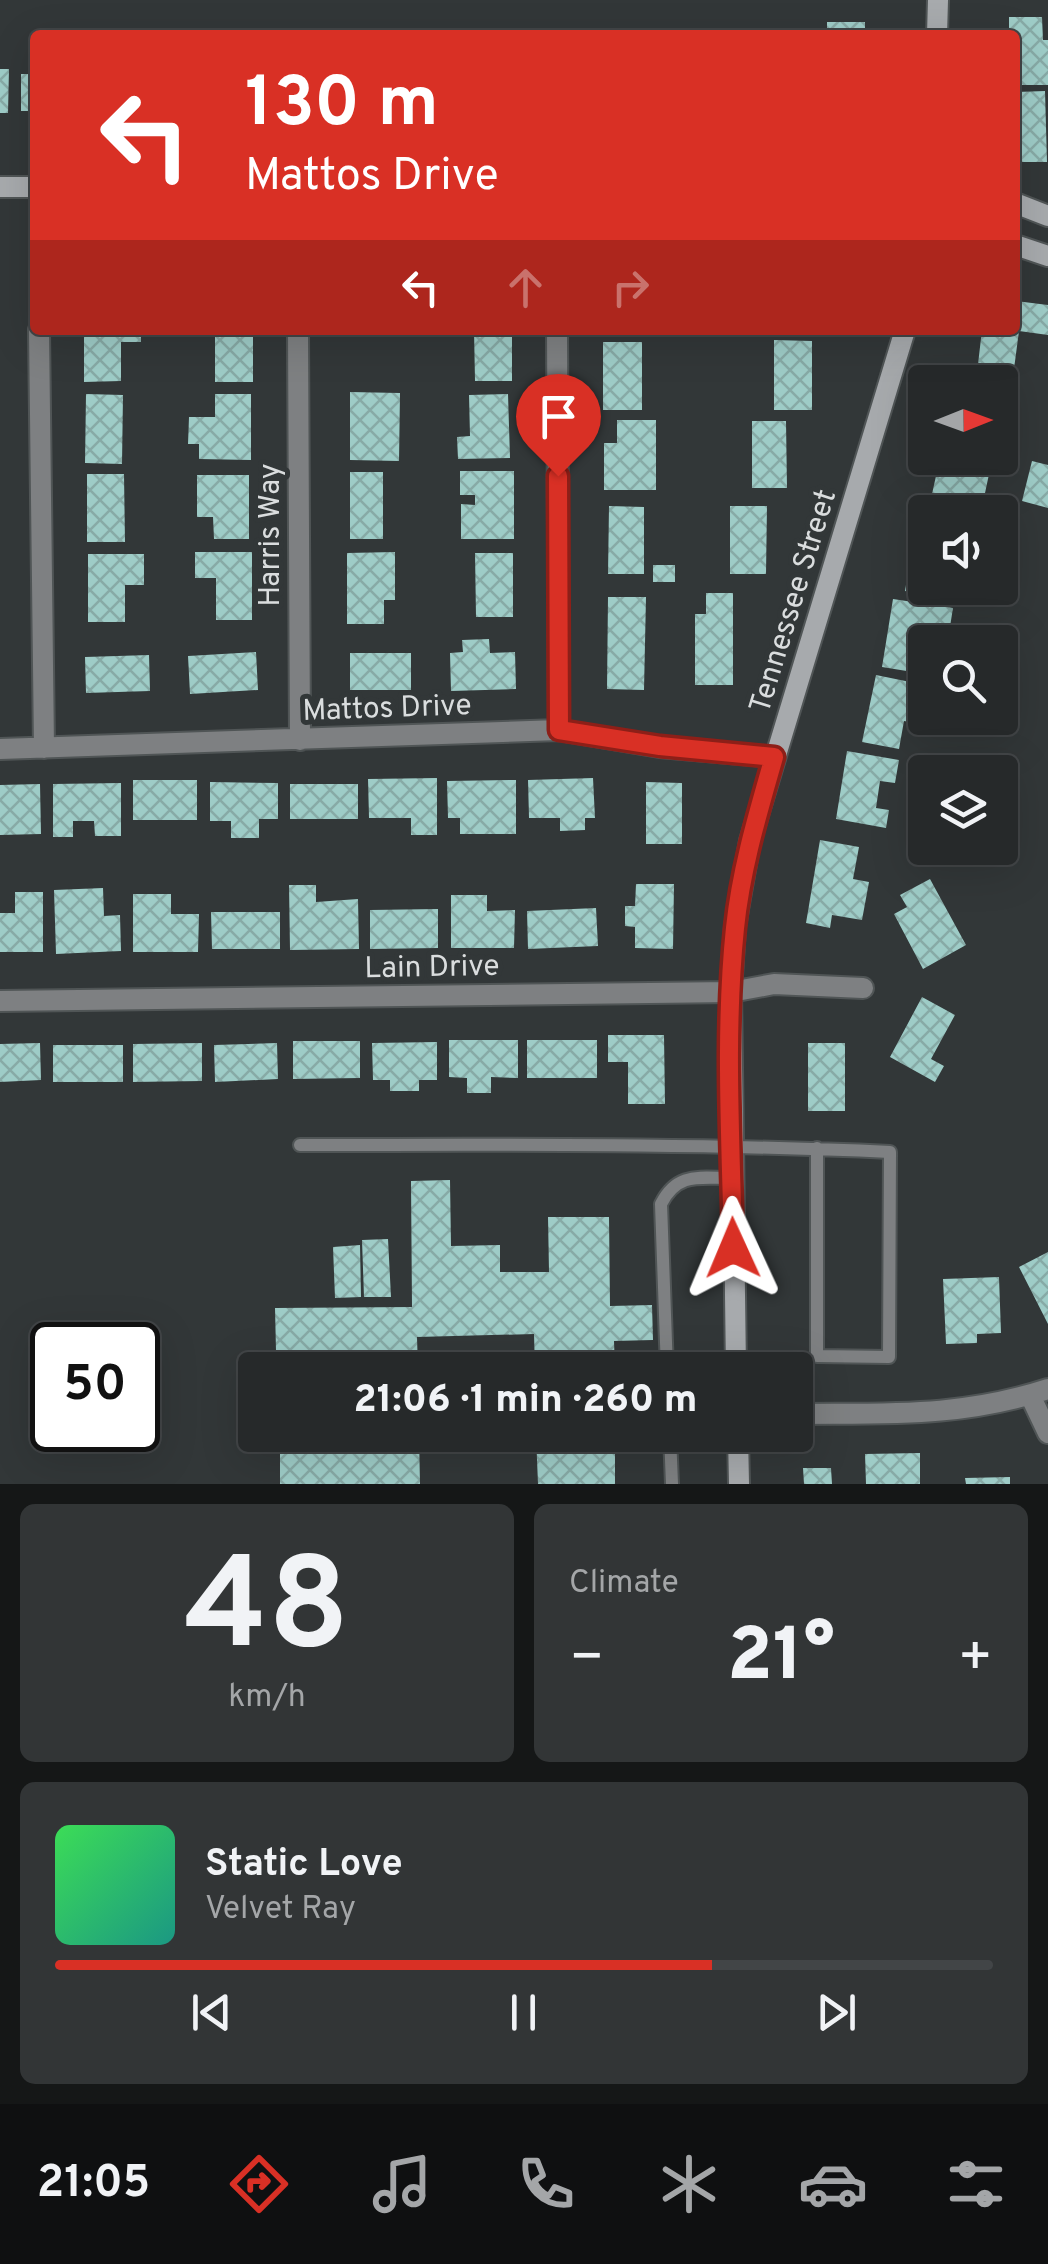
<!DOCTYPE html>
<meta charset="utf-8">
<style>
body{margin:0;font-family:Overpass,sans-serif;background:#323536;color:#f1f3f6;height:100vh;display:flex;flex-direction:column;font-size:38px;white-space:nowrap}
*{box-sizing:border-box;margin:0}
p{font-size:32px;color:#a4a6a8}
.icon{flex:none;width:55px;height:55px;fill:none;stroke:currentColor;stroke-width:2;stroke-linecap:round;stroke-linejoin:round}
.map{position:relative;height:1484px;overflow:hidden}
.drawer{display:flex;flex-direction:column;gap:20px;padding:20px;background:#151717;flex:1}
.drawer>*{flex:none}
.banner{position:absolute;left:30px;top:30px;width:990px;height:305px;border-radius:10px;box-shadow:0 10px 40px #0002,0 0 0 2px #424547;background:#d93025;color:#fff;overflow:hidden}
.needle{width:65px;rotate:89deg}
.fabs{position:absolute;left:908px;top:365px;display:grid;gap:20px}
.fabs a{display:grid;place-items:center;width:110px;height:110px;border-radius:10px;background:#26292a;box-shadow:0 10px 40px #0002,0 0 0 2px #424547;font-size:50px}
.speed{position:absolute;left:30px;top:1322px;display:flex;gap:20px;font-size:50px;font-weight:700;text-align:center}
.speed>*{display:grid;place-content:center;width:130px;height:130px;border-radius:50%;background:#26292a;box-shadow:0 10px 40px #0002,0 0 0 2px #424547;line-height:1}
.speed .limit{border:5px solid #111;border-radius:15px;background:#fff;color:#111}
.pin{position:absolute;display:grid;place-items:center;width:85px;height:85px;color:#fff;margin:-102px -42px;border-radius:50% 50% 50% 0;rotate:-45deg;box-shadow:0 0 10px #0007}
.pin .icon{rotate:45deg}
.me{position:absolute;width:110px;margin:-55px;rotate:359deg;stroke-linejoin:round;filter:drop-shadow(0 0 8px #0008)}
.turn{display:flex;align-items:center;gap:35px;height:210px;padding:0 50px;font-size:45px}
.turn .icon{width:130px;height:130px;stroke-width:2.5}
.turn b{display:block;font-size:70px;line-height:85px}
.lanes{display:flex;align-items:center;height:95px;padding:0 50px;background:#0003;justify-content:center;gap:50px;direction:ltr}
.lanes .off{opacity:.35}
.big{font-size:75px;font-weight:800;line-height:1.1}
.drawer .tile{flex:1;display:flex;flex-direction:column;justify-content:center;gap:15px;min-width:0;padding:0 35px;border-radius:15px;background:#323536}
.drawer .dial{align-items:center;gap:0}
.dial b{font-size:130px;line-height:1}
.song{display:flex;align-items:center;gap:30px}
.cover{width:120px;height:120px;border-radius:15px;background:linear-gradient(135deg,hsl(130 70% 55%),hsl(170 70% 35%))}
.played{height:10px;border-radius:5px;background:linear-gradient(90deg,#d93025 70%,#424547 70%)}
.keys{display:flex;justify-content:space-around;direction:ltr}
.heat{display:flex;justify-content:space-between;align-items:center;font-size:55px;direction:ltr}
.drawer .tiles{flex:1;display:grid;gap:20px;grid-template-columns:1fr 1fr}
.tile:last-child{grid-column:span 2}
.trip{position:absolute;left:238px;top:1352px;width:575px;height:100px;border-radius:10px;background:#26292a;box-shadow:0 10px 40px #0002,0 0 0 2px #424547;font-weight:800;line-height:100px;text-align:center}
.menu{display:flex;height:160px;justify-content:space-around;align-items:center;background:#0f1011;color:#a4a6a8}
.menu .icon{width:70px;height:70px}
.menu .active{color:#d93025}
.menu b{font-size:45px;color:#f1f3f6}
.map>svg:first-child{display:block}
.building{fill:url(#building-cross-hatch)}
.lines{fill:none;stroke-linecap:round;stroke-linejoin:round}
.service-casing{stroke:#505556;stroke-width:16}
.minor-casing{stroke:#505556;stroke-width:24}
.secondary-casing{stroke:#505556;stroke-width:24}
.service{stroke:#7e8082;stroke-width:12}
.minor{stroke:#7e8082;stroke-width:20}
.secondary{stroke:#a7aaad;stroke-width:20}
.route-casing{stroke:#8d1f18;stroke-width:25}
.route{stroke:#d93025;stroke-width:18}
.labels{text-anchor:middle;stroke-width:10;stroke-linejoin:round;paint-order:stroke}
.street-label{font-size:30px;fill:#daddde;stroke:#323738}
</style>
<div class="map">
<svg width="1048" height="1484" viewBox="0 0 1048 1484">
<defs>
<pattern id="building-cross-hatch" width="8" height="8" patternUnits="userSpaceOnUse" patternTransform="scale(2.5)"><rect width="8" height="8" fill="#9eccc7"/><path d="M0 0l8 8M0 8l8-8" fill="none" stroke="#87aaa6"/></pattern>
</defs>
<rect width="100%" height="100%" fill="#323738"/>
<path class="building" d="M1009 17H1042L1043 40H1048V85H1015V35H1009Z
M827 22H865V35H827Z
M0 69H9L8 113H0Z
M21 74H35V111H21Z
M1045 91 1047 162H1015V92Z
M1015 301 1048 305V335L1019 331 1014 369 978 364 982 330H1015Z
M84 330H141V342H121V381L84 382Z
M215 330H253V382H215Z
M474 330H512V381H475Z
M774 340 812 341V410H774Z
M603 342H642V410H603Z
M970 374 1006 381 1002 402 1000 382H968Z
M350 392 400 393 399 461 350 460Z
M86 394 123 395 122 464 85 463Z
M215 394H251V460L199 459V444H188L189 417H215Z
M508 394 510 458 458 459 457 437 470 436 469 395Z
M617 420H656V490H604V443H617Z
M752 421H786L787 488H752Z
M940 458 992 460 981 512H928Z
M1032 461 1048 465V508L1022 501Z
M460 471H514V539H461V504L475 505V495H460Z
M350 472H383V539H350Z
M87 474H124L125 542H87Z
M197 475H249V539H214L213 517H197Z
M609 506 644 507V574H608Z
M730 506H767L766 574H730Z
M916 523 925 524V588H944L942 598 905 591Z
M195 552H252V620H216V578H195Z
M395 552V600H384V624H347V553Z
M475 553H513V617H476Z
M88 554H144V585H125V622H88Z
M653 565H675V582H653Z
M706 593H733V685H695V614H706Z
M608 597H646L644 690 607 689Z
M893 599 953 608 949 633 926 629 925 674 882 667Z
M489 639 490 653 515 652 516 689 451 691 450 653 463 652 462 640Z
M256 652 258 690 190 694 188 656Z
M350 653H411V690H350Z
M149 655 150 691 86 693 85 657Z
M876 675 925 685 927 725 904 721 899 749 862 742Z
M847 751 899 760 895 783 880 781 876 808 889 810 886 828 836 819Z
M437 778V835H411V818H369L368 779Z
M593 778 595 818H585V830L560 831V818H529L528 780Z
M133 780H197V820H133Z
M516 780V834H460V818H448L447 781Z
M210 782 278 783V819H259V838H231V821H210Z
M646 782 682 783V844H646Z
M121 783V836H95L94 821H73V837H53V784Z
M40 784 41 834 0 835V785Z
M290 784H358V819H290Z
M820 840 859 847 853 879 869 882 862 920 832 915 830 928 806 923Z
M930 879 966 945 923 969 894 914 907 907 900 895Z
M636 884H674L673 949 635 948V927L625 926V906H635Z
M289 885H316V902L358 899 359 949 290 950Z
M103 888 104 916 120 915 121 951 56 954 54 890Z
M15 892H43V952H0V913H15Z
M133 894H171V914H199L198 952H133Z
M451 895H487V911L515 910 514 948H451Z
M596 908 598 946 528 949 527 911Z
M438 909V948L370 949V910Z
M211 912H280V949H212Z
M922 997 955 1015 931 1059 944 1066 935 1082 890 1057Z
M608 1035H664L665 1104H628V1062H608Z
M449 1040H518V1078L491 1077V1093H467V1078L449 1077Z
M527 1040H597V1078H527Z
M293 1041H360V1078L293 1079Z
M437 1042V1080H419V1091H390V1080H373L372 1043Z
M40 1043 41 1080 0 1082V1044Z
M202 1043V1081L133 1082V1044Z
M277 1043 278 1079 215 1082 214 1045Z
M808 1043H845V1111H808Z
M53 1045H123V1082H53Z
M450 1180 451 1246 500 1245V1272H549L548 1217H609L610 1306 652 1305 653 1340 614 1341 615 1370H535L534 1334 417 1337 418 1370H298V1351H276L275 1308 412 1307 411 1181Z
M388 1239 391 1297H364L362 1240Z
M360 1245 361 1297 335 1298 333 1247Z
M1048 1252V1324L1019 1267Z
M999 1277 1001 1333 977 1334V1343L946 1344 943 1279Z
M280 1435H419L420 1484H280Z
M536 1435H615V1484H538Z
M920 1453V1484H866L865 1454Z
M803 1468H831L832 1484H804Z
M1010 1477V1484H966L965 1478Z"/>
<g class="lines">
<g class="service-casing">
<path id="service" d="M300 1145C497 1145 693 1143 890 1152L889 1357 817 1356V1148
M667 1370 661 1204C677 1172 699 1178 731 1178
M670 1435 672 1484"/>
</g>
<g class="minor-casing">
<path id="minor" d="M39 330 44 748
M298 330 300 740
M557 330 559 730
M0 749 559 730 660 747 775 757
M0 1001 731 992 774 984 863 988
M1030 1395 1048 1433
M795 1414C886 1413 959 1418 1048 1389"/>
</g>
<g class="secondary-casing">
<path id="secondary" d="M937 35 938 0
M0 187H35
M1015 203 1048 216
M1015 245 1048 256
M736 1370 731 992 735 926 750 841 905 330
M738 1435 739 1484"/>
</g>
<use href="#service" class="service"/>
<use href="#minor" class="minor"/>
<use href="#secondary" class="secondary"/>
</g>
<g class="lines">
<g class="route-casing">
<path id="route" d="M558 476 559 730 660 746 774 757C758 813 741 869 735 928 724 1034 731 1143 733 1248"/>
</g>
<use href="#route" class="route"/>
</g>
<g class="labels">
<g class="street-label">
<text transform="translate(269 535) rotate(-90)" y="10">Harris Way</text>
<text transform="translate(792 601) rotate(-73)" y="10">Tennessee Street</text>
<text transform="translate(387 707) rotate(-2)" y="10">Mattos Drive</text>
<text transform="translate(432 966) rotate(-1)" y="10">Lain Drive</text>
</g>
</g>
</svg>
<div class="fabs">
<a><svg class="needle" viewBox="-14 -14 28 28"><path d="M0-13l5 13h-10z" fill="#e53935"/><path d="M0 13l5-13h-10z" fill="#a4a6a8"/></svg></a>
<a><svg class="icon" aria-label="sound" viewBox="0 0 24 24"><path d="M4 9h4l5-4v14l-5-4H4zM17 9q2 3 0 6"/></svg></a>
<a><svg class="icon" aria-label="search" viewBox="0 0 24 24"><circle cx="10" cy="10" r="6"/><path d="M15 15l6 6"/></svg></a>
<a><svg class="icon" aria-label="layers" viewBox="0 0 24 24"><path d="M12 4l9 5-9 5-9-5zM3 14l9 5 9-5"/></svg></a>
</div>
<div class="speed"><div class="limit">50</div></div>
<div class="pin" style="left:558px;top:476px;background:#d93025"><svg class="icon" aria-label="arrive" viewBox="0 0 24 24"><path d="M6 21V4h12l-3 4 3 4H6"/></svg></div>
<svg class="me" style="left:733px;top:1248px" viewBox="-20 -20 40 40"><path d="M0-17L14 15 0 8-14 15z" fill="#d93025" stroke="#fff" stroke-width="4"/></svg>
<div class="trip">21:06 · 1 min · 260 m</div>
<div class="banner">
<div class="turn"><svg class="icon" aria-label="left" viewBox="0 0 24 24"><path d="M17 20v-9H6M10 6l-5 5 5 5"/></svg><div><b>130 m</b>Mattos Drive</div></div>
<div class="lanes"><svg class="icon" aria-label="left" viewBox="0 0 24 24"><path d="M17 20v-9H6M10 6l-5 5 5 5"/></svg><svg class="icon off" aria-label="ahead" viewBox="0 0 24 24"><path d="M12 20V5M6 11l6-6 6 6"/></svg><svg class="icon off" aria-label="right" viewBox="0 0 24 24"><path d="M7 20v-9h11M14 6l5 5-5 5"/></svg></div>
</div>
</div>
<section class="drawer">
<div class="tiles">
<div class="tile dial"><b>48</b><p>km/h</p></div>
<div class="tile"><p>Climate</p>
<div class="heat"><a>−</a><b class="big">21°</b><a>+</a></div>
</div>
<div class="tile">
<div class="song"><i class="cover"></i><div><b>Static Love</b><p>Velvet Ray</p></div></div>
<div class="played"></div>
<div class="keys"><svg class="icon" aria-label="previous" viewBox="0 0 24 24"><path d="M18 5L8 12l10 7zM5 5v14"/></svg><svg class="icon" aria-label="pause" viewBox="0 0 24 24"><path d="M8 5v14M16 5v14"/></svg><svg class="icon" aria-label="next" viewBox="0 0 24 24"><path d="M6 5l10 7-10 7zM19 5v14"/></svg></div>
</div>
</div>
</section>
<nav class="menu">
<b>21:05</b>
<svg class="icon active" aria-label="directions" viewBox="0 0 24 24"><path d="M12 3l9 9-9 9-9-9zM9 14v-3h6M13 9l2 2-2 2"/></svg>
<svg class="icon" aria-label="music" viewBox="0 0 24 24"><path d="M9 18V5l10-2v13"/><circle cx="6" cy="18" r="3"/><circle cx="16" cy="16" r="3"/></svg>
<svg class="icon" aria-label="phone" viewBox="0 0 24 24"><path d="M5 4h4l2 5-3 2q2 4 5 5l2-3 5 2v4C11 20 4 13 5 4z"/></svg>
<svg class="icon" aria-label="climate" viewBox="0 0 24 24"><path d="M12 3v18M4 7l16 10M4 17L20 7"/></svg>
<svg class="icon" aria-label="car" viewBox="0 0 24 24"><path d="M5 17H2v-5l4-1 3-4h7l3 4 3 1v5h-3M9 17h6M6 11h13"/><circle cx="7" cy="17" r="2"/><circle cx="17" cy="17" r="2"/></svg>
<svg class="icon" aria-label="filters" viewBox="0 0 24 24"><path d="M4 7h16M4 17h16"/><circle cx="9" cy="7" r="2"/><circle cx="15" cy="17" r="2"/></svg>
</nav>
